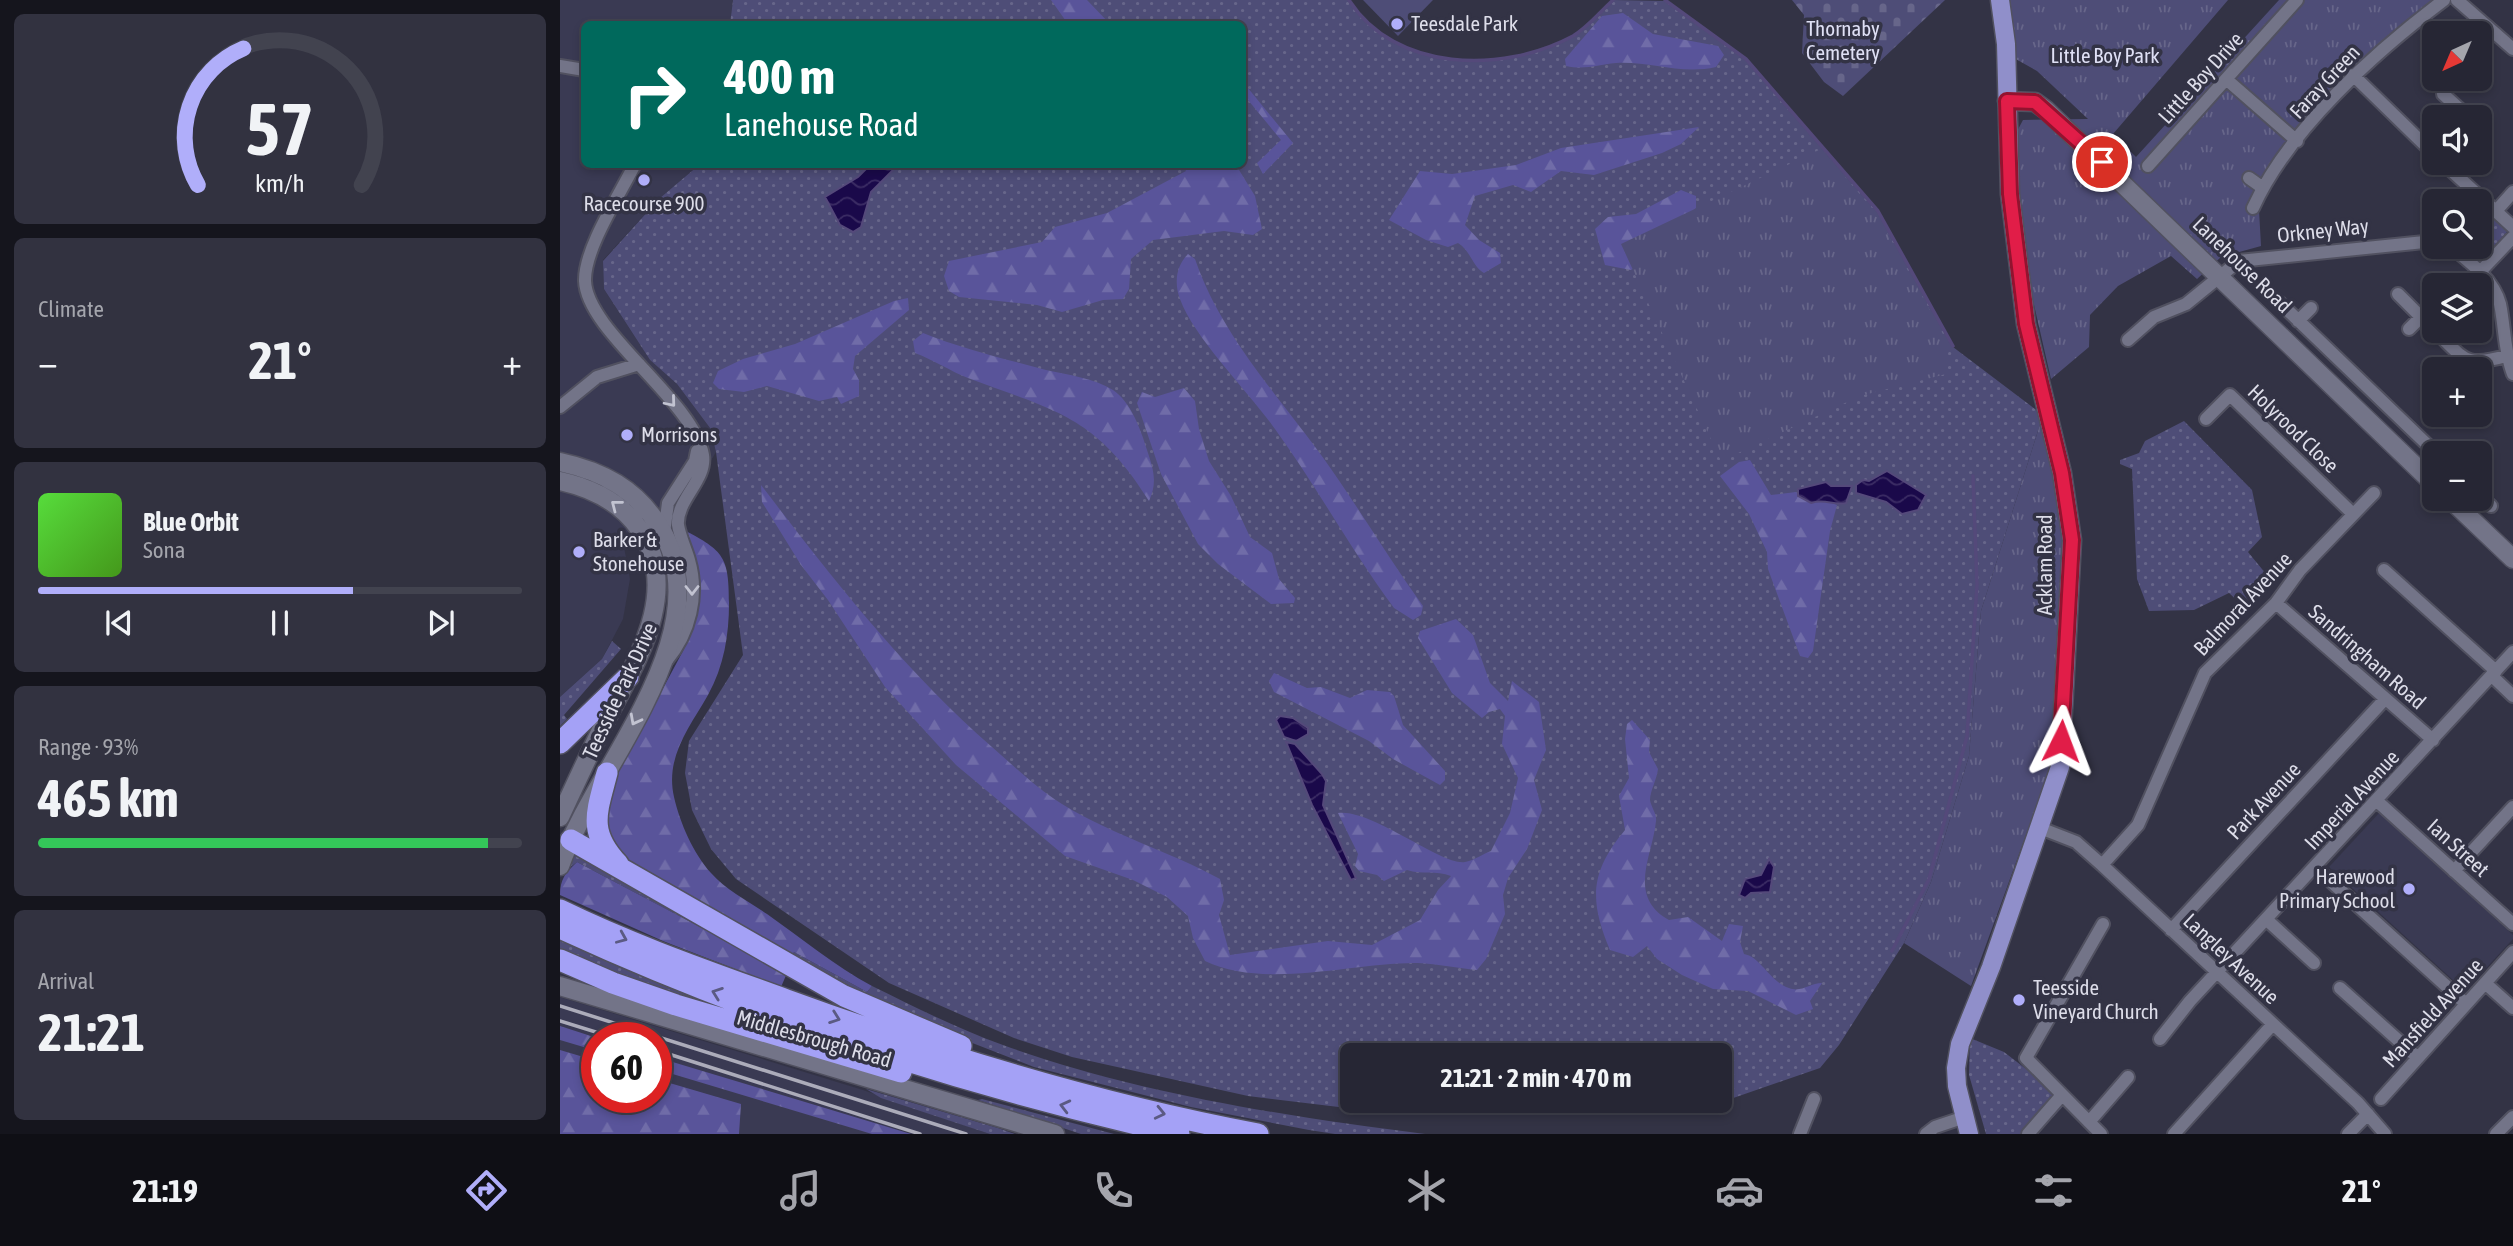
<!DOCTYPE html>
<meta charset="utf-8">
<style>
body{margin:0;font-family:"Asap Condensed",sans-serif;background:#323240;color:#f1f3f6;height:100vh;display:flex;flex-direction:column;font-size:26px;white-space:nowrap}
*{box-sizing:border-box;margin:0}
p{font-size:23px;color:#a4a5ac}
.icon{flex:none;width:38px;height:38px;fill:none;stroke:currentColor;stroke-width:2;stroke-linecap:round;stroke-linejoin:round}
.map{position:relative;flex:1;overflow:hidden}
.panel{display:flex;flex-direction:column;gap:14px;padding:14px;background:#15151d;width:560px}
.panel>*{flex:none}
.banner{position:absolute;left:21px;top:21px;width:665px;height:147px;border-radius:10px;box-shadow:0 4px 10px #0003,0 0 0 2px #42434f;background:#00695c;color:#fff;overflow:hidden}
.needle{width:46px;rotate:224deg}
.tools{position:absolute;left:1862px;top:21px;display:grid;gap:14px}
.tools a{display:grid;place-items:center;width:70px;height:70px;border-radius:10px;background:#262634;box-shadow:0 4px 10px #0003,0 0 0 2px #42434f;font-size:35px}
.speed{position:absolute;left:21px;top:1022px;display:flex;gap:14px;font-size:35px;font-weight:700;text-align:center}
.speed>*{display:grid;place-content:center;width:91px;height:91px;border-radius:50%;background:#262634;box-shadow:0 4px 10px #0003,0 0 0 2px #42434f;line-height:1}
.speed .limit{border:10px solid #d22;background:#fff;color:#111}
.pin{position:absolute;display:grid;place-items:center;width:60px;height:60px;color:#fff;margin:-30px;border:4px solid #fff;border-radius:50%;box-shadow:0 2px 7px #0007}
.me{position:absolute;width:77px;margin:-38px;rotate:3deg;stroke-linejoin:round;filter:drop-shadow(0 0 5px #0008)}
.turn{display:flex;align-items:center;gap:24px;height:147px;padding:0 28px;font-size:32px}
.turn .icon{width:91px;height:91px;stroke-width:2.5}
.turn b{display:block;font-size:49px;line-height:60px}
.big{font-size:52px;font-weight:700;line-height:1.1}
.panel .tile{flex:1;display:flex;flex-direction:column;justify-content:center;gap:10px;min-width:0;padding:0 24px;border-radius:10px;background:#323240}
.panel .dial{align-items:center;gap:0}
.dial svg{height:182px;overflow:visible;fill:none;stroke:#42434f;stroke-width:7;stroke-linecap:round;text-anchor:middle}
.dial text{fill:#f1f3f6;stroke:none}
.song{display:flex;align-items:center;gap:21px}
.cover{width:84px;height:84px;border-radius:10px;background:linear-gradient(135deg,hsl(110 70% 55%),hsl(100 70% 35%))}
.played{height:7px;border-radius:4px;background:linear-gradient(90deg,#b0aefa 65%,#42434f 65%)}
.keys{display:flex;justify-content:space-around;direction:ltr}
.heat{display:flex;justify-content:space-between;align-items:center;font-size:38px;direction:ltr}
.charge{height:10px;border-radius:5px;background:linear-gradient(90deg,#34c759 93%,#42434f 0)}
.trip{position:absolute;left:780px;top:1043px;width:392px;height:70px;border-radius:10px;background:#262634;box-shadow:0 4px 10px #0003,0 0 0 2px #42434f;font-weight:700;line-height:70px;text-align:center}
.dock{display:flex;height:112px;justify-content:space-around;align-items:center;background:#0f0f15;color:#a4a5ac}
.dock .icon{width:49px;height:49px}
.dock .selected{color:#b0aefa}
.dock b{font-size:32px;color:#f1f3f6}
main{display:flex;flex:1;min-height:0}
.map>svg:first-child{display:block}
.built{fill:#3a3a53;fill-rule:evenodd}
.grass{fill:url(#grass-dots);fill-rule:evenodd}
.forest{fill:url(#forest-firs)}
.cemetery{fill:url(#cemetery-stones)}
.park{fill:url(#park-tufts)}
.garden{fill:#4e4d77}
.water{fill:url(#water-waves);stroke:#54497a;stroke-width:2}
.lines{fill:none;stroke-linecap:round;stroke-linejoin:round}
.stream{stroke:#54497a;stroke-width:3.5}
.street-casing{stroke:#515160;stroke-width:16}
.secondary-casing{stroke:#515160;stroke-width:21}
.primary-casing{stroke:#515160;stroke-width:21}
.highway-casing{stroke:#515160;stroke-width:24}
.street{stroke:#737488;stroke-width:12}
.secondary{stroke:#737488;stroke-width:18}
.primary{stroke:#908fca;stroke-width:18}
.highway{stroke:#a4a1f6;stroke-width:21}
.rail{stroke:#acacba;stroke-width:3.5}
.oneway{stroke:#c2c3d1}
.oneway2{stroke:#5b5a83}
.route-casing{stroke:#92132f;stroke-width:18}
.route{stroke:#e11d48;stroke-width:12}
.poi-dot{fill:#b0aefa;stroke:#333345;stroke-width:2.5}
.labels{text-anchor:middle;stroke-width:7;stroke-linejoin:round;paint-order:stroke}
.poi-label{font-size:21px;fill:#dddde9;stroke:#333345;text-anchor:start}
.park-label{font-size:21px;fill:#dfe0f5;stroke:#333345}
.street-label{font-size:21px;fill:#dddde9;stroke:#333345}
</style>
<main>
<section class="panel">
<div class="tile dial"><svg viewBox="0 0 100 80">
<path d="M14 69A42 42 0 1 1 86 69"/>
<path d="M14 69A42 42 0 0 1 34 9" stroke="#b0aefa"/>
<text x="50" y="56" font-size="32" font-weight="700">57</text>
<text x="50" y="72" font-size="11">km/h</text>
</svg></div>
<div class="tile"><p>Climate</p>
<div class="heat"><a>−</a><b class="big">21°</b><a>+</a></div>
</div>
<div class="tile">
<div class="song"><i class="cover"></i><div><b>Blue Orbit</b><p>Sona</p></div></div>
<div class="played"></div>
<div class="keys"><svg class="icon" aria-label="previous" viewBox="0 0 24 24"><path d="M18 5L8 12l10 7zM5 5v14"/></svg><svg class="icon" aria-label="pause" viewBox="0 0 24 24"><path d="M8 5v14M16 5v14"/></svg><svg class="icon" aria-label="next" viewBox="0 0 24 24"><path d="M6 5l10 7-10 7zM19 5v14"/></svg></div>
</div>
<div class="tile"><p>Range · 93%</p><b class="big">465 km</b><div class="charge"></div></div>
<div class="tile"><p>Arrival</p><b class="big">21:21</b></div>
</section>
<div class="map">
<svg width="1953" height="1134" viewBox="0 0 1953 1134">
<defs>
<pattern id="grass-dots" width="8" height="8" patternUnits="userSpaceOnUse" patternTransform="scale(1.75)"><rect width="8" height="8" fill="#4e4d77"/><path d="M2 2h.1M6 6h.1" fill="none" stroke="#67668a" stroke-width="1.8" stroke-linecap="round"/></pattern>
<pattern id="forest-firs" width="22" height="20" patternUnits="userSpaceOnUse" patternTransform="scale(1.75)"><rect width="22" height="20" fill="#59549a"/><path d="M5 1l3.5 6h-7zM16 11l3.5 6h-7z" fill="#706ca8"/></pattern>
<pattern id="cemetery-stones" width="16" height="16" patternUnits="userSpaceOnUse" patternTransform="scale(1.75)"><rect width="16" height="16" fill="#4e4d77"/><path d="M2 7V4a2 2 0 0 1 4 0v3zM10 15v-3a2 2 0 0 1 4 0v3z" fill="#67668a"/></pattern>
<pattern id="park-tufts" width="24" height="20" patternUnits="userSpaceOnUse" patternTransform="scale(1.75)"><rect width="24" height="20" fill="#4e4d77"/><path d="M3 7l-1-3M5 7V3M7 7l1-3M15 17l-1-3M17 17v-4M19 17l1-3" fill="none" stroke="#67668a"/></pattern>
<pattern id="water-waves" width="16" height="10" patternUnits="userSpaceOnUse" patternTransform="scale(1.75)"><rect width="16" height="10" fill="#1a094a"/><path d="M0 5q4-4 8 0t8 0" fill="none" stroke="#3b2c64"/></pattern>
</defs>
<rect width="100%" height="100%" fill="#333345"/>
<path class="built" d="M0 0H173L170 24H24V164L139 165 100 198 43 260 44 289 90 360 117 384 150 428 156 452 123 508 64 547 70 579 63 619 42 659 0 697Z
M1820 812 1953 935V939L1905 991 1769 867Z
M0 997 303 1090 430 1134H0ZM37 1038H96V1097H37Z"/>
<path class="grass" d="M173 0H789C835 71 943 74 1013 36 1027 28 1041 11 1053 0L1107 1 1186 59 1318 211 1393 347 1483 415 1421 611 1409 756 1371 882 1344 943 1279 1045 1260 1068 1133 1112 837 1114 688 1096 512 1057 454 1038 329 983 176 879 151 849 132 810 125 773 129 741 183 655 156 452 150 428 117 384 90 360 44 289 43 261 100 198 139 165 682 164V24H170ZM793 1055H1160V1101H793Z
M1926 211 1948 231 1922 259 1909 247H1920V219Z
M1624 421 1692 490 1702 537 1688 552 1711 580 1684 607 1669 593 1634 610 1589 611 1577 579 1572 469 1560 464V460L1579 453 1585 441Z
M52 641 61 649 4 715 7 719 0 726V697L42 659Z
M18 850 219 969 17 862 7 870Z
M0 934 231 1033 54 975 0 953Z
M234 952 307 992 312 986C355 1007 398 1029 443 1045 572 1092 728 1117 865 1134H775L749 1130 631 1107 474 1067 343 1016 231 957Z
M1410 1038 1444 1052 1508 1101 1477 1134H1426L1409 1075Z
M306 1089 438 1128 455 1134H430L321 1098Z
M422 1099 554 1134H521L418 1100Z"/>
<path class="forest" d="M491 0H527L550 24H508Z
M1063 13 1093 34 1158 46 1164 55 1156 67C1121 75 1089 61 1056 63 1037 65 1025 70 1006 66L1005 59 1042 16Z
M683 82 733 143 703 174 697 163 721 140 683 94Z
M1139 127 1121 144 1102 153 1034 175 1001 171 971 192 953 185 915 196 905 225 919 240 940 253 941 263 924 273C912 266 911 251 898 243L888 247 866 240 829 220 860 171 892 174 956 165 1001 148Z
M623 165H676L695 196 702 229 693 235 664 231 593 240 571 259 569 289 563 299 543 300 502 312 477 305 399 297 389 291 384 276 389 261 482 242 495 227 547 213 626 171Z
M1121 190 1136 196V208L1083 263 1071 270 1045 265 1035 229 1048 217 1076 214Z
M628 254 635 259C664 344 731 408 780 482 808 523 834 566 863 606L861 615 853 620 834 608C791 550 757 487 715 429 689 392 634 338 620 299 614 283 616 266 628 254Z
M348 298 349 310 295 356 293 369 299 380V396L281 404 277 397 259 401 207 386 184 392 159 389 153 383 158 371 183 359 235 344 334 301Z
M363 333C403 349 445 359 486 370 508 375 534 378 553 390 571 402 581 430 587 450 593 468 598 482 589 501 536 416 496 411 408 378 390 371 374 360 355 353L353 341Z
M624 388 635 401 639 429 649 461 671 496 690 537 712 553 719 579 735 598 734 603 711 604 658 564 638 544 601 474 577 403 582 392 595 397Z
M1190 460 1211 495 1236 492C1246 509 1262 496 1277 505L1270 531 1253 651 1248 658 1240 656 1208 569 1207 552 1189 514 1160 476 1179 462Z
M201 485C273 579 343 669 432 747 455 767 476 788 502 804 552 835 609 851 660 879L664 900 659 915 670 955 768 941 812 945 860 920 878 890 891 876C876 870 862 875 847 870L824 881 817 875 799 871 795 866 798 854 778 813C811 808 882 866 905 862 913 861 923 854 931 851L950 813 958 778 942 744 945 716 940 709 929 712 922 718 892 693 858 638 860 631 896 619 913 635 930 683 948 701 952 681 979 702 986 750 974 780 982 810 967 849 948 878 943 895 945 914 926 959 917 970C898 968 878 964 858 963 795 962 705 990 645 961L633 938 628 916 607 897 573 880 505 856 396 765 325 687 268 600 241 565 202 502Z
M124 530C164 551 169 557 169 603 169 635 164 666 148 695 129 728 105 757 114 797 120 823 133 853 151 873 166 890 188 901 207 914 241 938 275 966 312 986L307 992 234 952 231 957 63 859 47 842 46 795 123 651 137 612 140 587Z
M714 673 747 688 761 687 790 698 807 690 830 692 834 696 843 725 885 771V780L880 785 833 759 809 741 714 692 709 681Z
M1072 720 1090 740 1089 752 1098 769C1097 779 1090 791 1090 800 1091 807 1097 814 1096 821 1093 855 1066 896 1109 920L1128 917 1162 941 1169 924 1183 926 1180 942 1184 954C1201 957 1210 982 1229 988 1241 993 1250 983 1262 983L1250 1001 1253 1009 1236 1015 1188 991 1153 989 1122 975 1097 959 1087 946 1073 957 1050 950C1029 900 1030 872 1065 830L1059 796 1069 778 1065 739 1067 724Z
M17 862 227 973 221 987 103 941 0 895C0 879 6 872 17 862Z
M0 1026 37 1038V1051L0 1040Z
M0 1050 37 1061V1097H96V1079L181 1104 179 1134H0Z
M96 1057 351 1134H312L96 1069Z"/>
<path class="cemetery" d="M1232 0H1385L1283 96 1264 82 1242 53 1244 15Z"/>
<path class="park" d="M1443 0H1668L1553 134 1576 157 1719 0H1884L1793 75 1698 192 1701 246 1661 257 1637 279 1611 256 1558 286 1530 315 1529 347 1491 379 1464 261 1454 137 1463 120 1528 119 1477 71 1445 53Z
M1261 149 1316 213 1389 345 1386 374 1300 396 1161 461 1061 244Z
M1483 415 1505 541 1490 769 1411 986 1344 943 1371 882 1409 756 1421 611Z"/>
<path class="garden" d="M803 0H873L838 36Z"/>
<path class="water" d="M310 165H338L311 192 301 227 293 232 280 225 265 197 298 177Z
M1327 471 1366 495 1358 510 1342 514 1326 502 1296 493V485L1303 480 1309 481Z
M1266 482 1271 486H1292L1286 503C1273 506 1265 498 1251 503L1238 496V489Z
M720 716 733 718 748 728V734L736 741 724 737 716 720Z
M726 742 735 744 762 774 766 781 763 805 796 878 791 880 752 805Z
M1209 859 1214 867 1210 892 1191 893 1185 898 1179 895 1185 879 1201 875Z"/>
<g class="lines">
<path class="stream" d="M789 0C835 72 942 74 1013 36 1027 28 1041 11 1053 0
M1105 0 1186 59 1318 211 1393 346
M1332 951 1369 879 1407 736 1417 585 1413 476"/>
<g class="street-casing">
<path id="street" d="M1897 0 1953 49
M0 66 24 70
M1793 75 1874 154
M1666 79 1737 141
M1883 94 1904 113
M1883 163 1953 227
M75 164C60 194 24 249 25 281 27 332 134 401 143 455 147 480 116 500 118 525 120 537 126 549 129 560 139 595 130 633 107 660
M1588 166 1737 0
M1689 178 1703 188
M1693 208C1729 129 1815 52 1884 0
M1936 211 1953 192
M1891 247C1910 262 1934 280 1940 304 1945 328 1944 351 1953 374
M1920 272 1953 237
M1838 294 1874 330
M1717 300 1876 453
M1738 321 1751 308
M1849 329 1861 317
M1875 331C1905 359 1904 368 1946 356
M1568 340 1594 317 1626 304 1679 261 1874 241
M0 407 37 377 79 364
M1646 419 1670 395 1793 514
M1920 469 1922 467
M1920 496 1931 506
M104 533 108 503 135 461 137 451
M1824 570 1936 671
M1716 603 1873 740
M1932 676 1953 696
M1817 801 1953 924
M1480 828 1516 842 1542 865 1798 1103 1825 1134
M1542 865 1578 825 1645 673 1716 603 1740 570 1814 493
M1755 867 1906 1004
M1894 871 1953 807
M1707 920 1754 963
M1611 930 1825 699
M1925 983 1953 1008
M1780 988 1858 1058
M1600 1039 1630 1001 1953 652
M1821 1099 1953 952
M1529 1122 1568 1077
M1240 1134 1254 1099
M1366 1134 1375 1127 1405 1117
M1468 1134 1502 1095
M1541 1134 1466 1058 1543 924
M1614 1134 1713 1024
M1788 1134 1808 1114
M1936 1134 1953 1117"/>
</g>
<g class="secondary-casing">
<path id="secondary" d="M1447 101 1475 102 1486 110 1874 484
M0 462C42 471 76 489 99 526 166 631 34 767 0 866
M0 481C32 488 61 502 80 530 122 592 75 663 46 720 30 752 15 785 0 817
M1890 499 1953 559
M0 986 495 1134"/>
</g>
<g class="primary-casing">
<path id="primary" d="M1409 1134 1397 1086 1396 1068 1400 1044 1431 967 1500 767 1512 540 1502 473 1466 324 1450 194 1446 44 1440 0"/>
</g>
<g class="highway-casing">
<path id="highway" d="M0 743 68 677
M47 773C37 812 27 831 58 864
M11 840 284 996 401 1046
M0 910C74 946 150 972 227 1000 381 1056 537 1104 698 1134
M0 928C197 1019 408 1086 619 1134
M0 960 53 983 116 1005 341 1072"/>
</g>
<use href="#street" class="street"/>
<use href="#secondary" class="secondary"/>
<use href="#primary" class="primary"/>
<use href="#highway" class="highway"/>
<path class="rail" d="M0 1006 406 1134
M0 1021 55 1038
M96 1050 360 1134"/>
</g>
<defs><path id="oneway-chevron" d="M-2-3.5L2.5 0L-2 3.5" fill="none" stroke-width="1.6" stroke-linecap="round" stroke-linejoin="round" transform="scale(1.75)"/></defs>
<g class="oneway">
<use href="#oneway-chevron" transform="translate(111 402) rotate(50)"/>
<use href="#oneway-chevron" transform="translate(56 505) rotate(-142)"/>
<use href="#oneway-chevron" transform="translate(132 590) rotate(90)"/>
<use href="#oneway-chevron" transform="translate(75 720) rotate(118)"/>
</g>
<g class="oneway2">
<use href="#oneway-chevron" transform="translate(62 938) rotate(23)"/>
<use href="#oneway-chevron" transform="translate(157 993) rotate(-160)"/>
<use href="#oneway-chevron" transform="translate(275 1018) rotate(20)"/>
<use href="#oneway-chevron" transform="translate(505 1106) rotate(-166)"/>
<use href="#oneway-chevron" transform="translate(600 1113) rotate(13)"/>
</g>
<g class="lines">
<g class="route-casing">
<path id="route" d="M1501 741 1512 540 1502 473 1466 324 1450 194 1447 101 1475 102 1542 162"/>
</g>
<use href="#route" class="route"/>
</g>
<g class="poi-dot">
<circle cx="837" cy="24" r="7"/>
<circle cx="84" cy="180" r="7"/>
<circle cx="67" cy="435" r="7"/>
<circle cx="19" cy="552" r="7"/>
<circle cx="1849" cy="889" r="7"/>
<circle cx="1459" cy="1000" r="7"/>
</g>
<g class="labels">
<g class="poi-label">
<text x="851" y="31">Teesdale Park</text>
<text x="84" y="211" text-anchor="middle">Racecourse 900</text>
<text x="81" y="442">Morrisons</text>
<text x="33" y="547">Barker &amp;<tspan x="33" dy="24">Stonehouse</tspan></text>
<text x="1835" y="884" text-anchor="end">Harewood<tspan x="1835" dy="24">Primary School</tspan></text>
<text x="1473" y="995">Teesside<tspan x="1473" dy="24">Vineyard Church</tspan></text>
</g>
<g class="park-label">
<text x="1283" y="36">Thornaby<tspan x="1283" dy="24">Cemetery</tspan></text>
<text x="1545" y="63">Little Boy Park</text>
</g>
<g class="street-label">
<text transform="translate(1641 78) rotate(-48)" y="7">Little Boy Drive</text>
<text transform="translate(1765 82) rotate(-47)" y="7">Faray Green</text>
<text transform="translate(1763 231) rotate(-6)" y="7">Orkney Way</text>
<text transform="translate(1682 265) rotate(44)" y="7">Lanehouse Road</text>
<text transform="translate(1733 429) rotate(44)" y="7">Holyrood Close</text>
<text transform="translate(1485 565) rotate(-90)" y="7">Acklam Road</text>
<text transform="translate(1683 604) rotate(-47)" y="7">Balmoral Avenue</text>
<text transform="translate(1807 657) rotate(41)" y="7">Sandringham Road</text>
<text transform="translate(60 691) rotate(-65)" y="7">Teesside Park Drive</text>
<text transform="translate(1792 800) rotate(-47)" y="7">Imperial Avenue</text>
<text transform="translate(1704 801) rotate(-47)" y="7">Park Avenue</text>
<text transform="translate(1898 848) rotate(42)" y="7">Ian Street</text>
<text transform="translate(1671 959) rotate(43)" y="7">Langley Avenue</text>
<text transform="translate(1873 1013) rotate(-48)" y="7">Mansfield Avenue</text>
<text transform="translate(254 1039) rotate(16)" y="7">Middlesbrough Road</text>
</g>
</g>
</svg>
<div class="tools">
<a><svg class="needle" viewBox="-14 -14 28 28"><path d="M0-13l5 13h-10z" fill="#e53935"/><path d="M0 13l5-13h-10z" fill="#a4a5ac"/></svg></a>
<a><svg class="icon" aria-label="sound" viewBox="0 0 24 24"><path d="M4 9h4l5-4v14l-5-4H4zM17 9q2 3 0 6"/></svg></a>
<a><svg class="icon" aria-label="search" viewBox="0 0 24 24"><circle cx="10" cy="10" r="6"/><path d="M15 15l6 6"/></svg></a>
<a><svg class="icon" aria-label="layers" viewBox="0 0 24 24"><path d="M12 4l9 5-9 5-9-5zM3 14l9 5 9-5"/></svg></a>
<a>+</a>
<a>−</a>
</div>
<div class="speed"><div class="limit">60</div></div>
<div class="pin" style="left:1542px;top:162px;background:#d93025"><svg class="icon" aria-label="arrive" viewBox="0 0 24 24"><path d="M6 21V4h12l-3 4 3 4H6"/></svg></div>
<svg class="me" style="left:1501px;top:741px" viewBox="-20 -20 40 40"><path d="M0-17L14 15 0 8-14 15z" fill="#e11d48" stroke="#fff" stroke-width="4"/></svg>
<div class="trip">21:21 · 2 min · 470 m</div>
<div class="banner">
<div class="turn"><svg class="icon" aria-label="right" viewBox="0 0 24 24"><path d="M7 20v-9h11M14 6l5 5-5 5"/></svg><div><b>400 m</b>Lanehouse Road</div></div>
</div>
</div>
</main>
<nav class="dock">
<b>21:19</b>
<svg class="icon selected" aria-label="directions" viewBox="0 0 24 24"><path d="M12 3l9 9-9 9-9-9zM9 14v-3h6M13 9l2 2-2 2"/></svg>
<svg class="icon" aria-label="music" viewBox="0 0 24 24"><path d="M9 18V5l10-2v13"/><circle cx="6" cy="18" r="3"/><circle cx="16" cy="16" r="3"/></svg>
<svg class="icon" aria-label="phone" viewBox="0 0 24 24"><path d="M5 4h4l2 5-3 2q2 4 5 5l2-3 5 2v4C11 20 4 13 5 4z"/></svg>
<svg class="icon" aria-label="climate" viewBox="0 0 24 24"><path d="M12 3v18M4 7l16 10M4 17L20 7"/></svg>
<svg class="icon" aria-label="car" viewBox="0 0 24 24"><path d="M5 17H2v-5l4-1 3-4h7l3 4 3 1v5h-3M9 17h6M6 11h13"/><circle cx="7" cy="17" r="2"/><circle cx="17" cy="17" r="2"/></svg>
<svg class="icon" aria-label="filters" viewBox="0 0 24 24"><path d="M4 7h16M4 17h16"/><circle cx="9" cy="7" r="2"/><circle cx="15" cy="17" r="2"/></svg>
<b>21°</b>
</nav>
